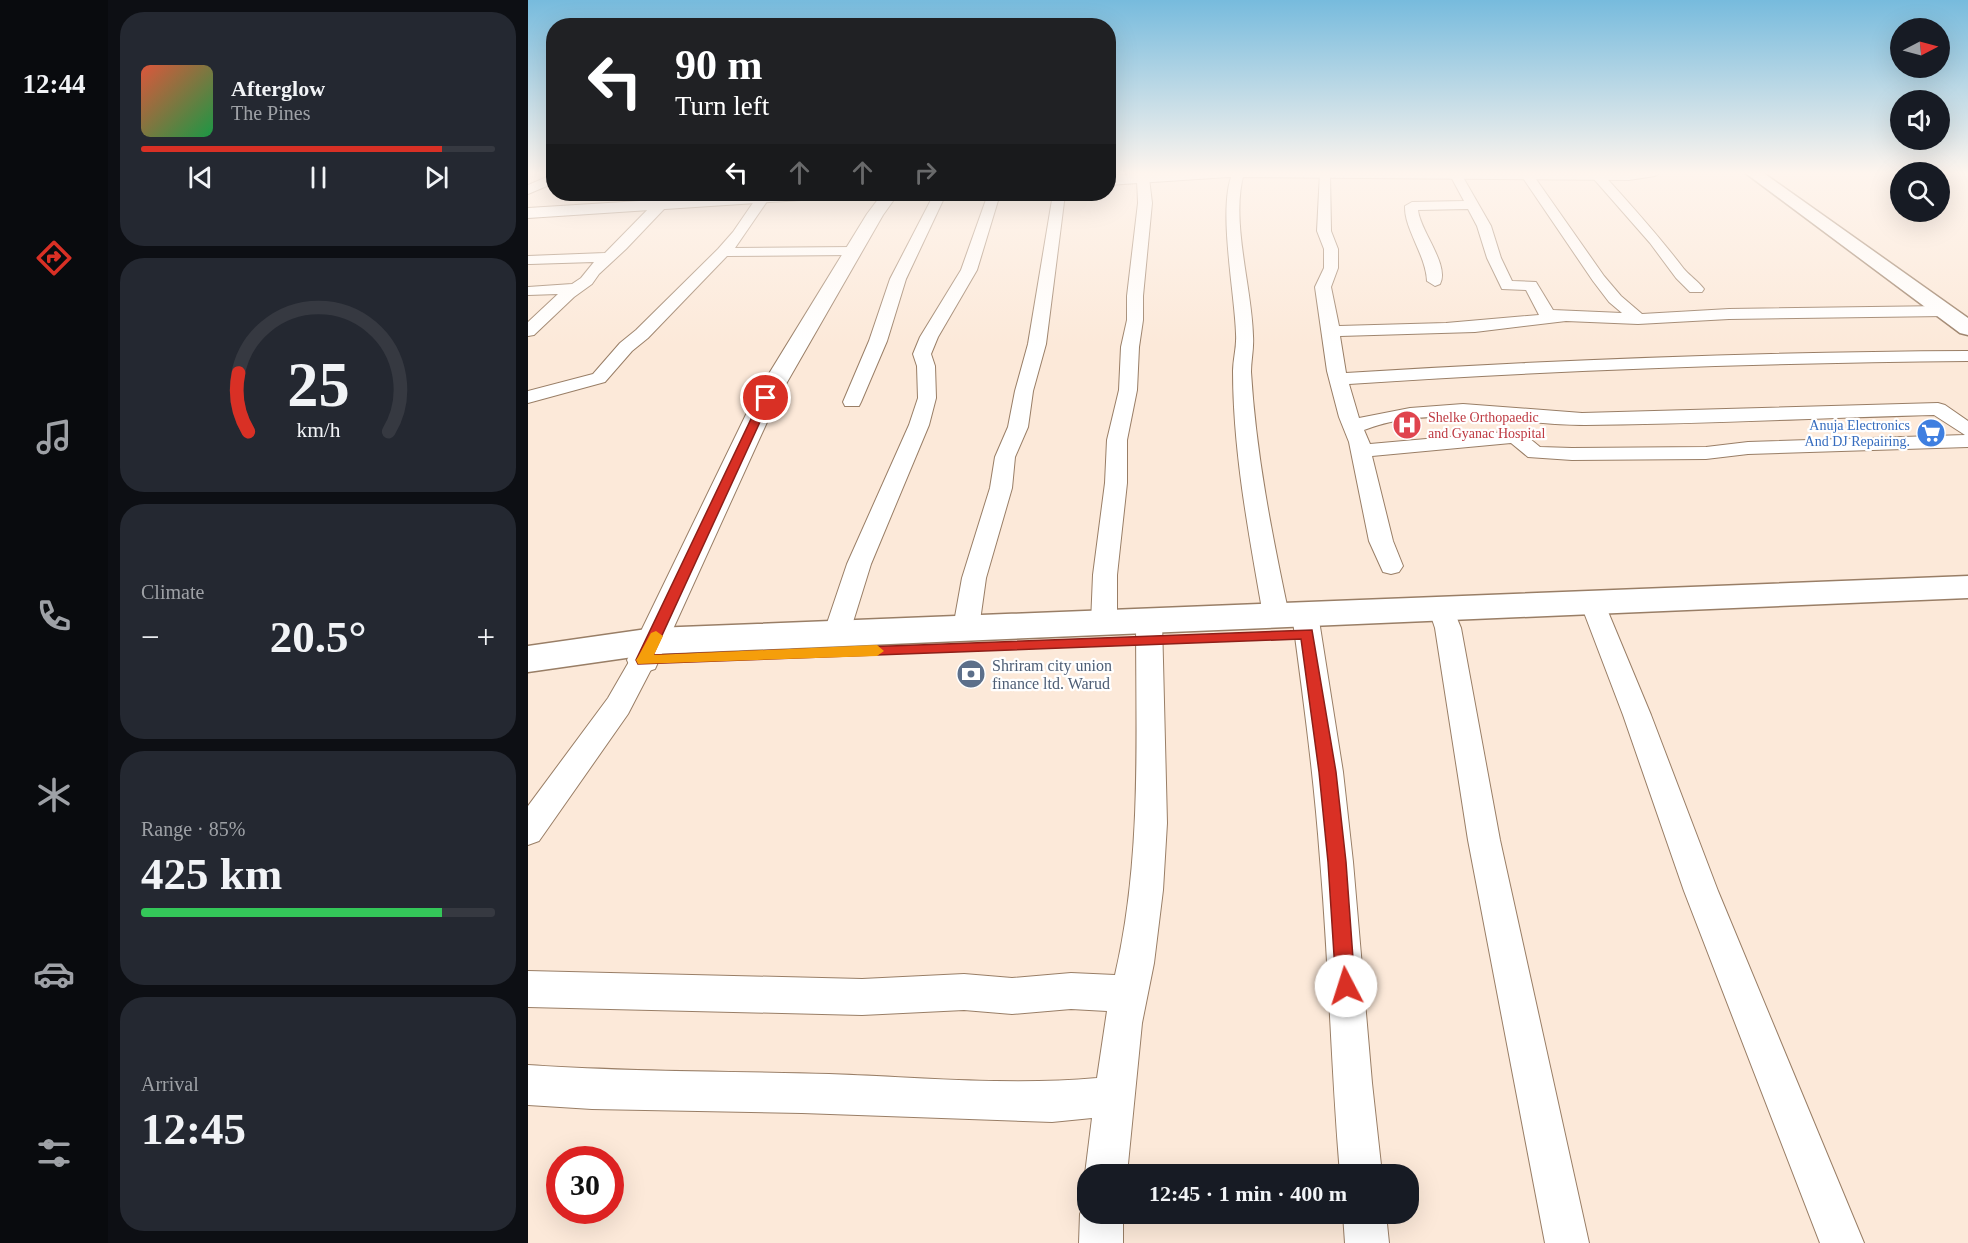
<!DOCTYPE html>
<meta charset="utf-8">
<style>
body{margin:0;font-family:"Times New Roman",serif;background:#242831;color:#f1f3f6;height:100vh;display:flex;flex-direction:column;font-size:22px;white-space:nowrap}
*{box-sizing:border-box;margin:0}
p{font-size:20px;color:#9ea1a6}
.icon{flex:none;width:33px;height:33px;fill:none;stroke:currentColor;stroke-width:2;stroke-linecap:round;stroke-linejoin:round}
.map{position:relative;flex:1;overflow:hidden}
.drawer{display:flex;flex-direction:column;gap:12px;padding:12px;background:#0d0f14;width:420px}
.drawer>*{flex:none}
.hud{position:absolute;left:18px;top:18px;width:570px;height:183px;border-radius:24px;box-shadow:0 6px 24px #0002;background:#202124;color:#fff;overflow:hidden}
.needle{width:39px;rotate:84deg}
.fabs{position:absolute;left:1362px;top:18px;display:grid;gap:12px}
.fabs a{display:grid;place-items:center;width:60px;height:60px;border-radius:50%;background:#171b24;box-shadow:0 6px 24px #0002;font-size:30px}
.speed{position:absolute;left:18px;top:1146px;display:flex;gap:12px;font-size:30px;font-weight:700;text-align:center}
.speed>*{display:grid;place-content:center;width:78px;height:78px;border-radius:50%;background:#171b24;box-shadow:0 6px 24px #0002;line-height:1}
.speed .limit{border:9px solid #d22;background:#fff;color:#111}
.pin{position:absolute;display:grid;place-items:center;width:51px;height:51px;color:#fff;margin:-26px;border:3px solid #fff;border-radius:50%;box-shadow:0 2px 6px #0007}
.me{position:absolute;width:66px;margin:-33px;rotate:355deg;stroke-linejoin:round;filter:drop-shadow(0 0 4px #0008)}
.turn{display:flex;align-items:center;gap:21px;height:126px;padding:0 30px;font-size:27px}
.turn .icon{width:78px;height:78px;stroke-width:2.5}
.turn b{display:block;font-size:42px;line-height:51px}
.lanes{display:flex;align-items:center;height:57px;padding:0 30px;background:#0003;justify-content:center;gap:30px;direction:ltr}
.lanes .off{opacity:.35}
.big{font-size:45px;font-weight:700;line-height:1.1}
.drawer .card{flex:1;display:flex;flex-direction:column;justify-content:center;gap:9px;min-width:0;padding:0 21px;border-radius:24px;background:#242831}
.drawer .dial{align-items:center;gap:0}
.dial svg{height:156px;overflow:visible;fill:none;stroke:#363941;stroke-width:7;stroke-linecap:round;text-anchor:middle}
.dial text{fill:#f1f3f6;stroke:none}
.song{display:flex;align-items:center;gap:18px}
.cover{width:72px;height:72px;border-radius:9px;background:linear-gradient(135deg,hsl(10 70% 55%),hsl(140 70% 35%))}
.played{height:6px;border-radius:3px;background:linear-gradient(90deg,#d93025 85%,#363941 85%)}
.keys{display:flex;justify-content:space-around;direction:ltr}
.heat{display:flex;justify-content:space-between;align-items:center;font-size:33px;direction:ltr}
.charge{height:9px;border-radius:4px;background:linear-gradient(90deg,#34c759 85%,#363941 0)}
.trip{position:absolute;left:549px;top:1164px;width:342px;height:60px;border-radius:24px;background:#171b24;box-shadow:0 6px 24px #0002;font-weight:700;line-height:60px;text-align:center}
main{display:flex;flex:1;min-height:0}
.tab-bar{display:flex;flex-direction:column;width:108px;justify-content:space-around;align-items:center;background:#090b0e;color:#9ea1a6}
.tab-bar .icon{width:42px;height:42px}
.tab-bar .current{color:#d93025}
.tab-bar b{font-size:27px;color:#f1f3f6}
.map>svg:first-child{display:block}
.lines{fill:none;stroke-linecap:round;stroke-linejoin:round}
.minor-casing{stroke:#997e66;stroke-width:2}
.tertiary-casing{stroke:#997e66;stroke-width:2}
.trunk-casing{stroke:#997e66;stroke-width:3}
.minor{fill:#fff;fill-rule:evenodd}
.tertiary{fill:#fff;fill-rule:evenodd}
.trunk{fill:#fff;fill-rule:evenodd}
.route{fill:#d93025;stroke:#8d1f18;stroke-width:1.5}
.slow{fill:#f59e0b}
.labels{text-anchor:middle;stroke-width:4.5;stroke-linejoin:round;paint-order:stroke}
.far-health-label{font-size:14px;fill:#be3a42;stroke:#fff;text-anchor:start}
.far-shop-label{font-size:14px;fill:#366cbe;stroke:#fff;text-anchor:end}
.service-label{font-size:16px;fill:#4e5e75;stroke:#fff;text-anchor:start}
</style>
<main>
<nav class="tab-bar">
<b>12:44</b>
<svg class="icon current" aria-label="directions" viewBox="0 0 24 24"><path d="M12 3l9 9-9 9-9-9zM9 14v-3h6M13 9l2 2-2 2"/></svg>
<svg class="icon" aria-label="music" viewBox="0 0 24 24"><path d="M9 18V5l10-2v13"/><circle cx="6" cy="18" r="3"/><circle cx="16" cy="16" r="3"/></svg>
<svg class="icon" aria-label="phone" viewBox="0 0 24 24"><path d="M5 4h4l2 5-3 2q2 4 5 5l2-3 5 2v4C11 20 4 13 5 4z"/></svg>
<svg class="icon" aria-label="climate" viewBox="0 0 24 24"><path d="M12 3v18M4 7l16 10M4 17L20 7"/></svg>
<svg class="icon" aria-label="car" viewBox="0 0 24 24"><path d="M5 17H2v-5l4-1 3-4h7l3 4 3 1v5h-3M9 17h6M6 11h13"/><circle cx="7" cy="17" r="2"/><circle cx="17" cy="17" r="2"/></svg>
<svg class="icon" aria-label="filters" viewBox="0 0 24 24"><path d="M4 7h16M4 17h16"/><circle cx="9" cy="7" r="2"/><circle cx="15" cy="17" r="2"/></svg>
</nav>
<section class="drawer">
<div class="card">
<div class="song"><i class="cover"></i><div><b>Afterglow</b><p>The Pines</p></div></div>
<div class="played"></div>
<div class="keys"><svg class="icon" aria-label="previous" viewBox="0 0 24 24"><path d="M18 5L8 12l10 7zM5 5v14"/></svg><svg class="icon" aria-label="pause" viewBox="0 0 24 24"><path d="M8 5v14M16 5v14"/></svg><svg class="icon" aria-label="next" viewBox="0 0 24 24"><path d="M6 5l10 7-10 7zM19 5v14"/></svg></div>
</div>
<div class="card dial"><svg viewBox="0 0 100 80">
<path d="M14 69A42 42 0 1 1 86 69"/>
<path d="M14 69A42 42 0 0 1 9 39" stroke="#d93025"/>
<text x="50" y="56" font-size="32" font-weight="700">25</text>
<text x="50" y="72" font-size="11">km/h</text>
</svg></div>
<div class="card"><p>Climate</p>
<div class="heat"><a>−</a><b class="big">20.5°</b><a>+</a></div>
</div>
<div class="card"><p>Range · 85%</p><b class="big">425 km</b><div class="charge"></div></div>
<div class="card"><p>Arrival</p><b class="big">12:45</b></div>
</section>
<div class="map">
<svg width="1440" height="1243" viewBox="0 0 1440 1243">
<rect width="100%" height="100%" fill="#fce9d9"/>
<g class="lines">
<g class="minor-casing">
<path id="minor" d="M705 172 716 173C702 220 724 287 725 336 726 348 723 360 723 372 728 454 744 535 761 615L757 621 748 624 739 621 735 615C721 535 705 452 705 371 705 359 709 347 708 334 707 293 689 207 705 172Z
M792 172H800L802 174 803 231 810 249V268L803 287 811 326 918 323 1011 315 998 290 974 289 959 258 949 226 940 209 890 210C892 231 922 265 912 284L907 286 899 281C898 255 876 229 877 206L884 202 936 201 922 175 927 172H932L963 226 973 258 984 281 1008 282 1025 310 1094 313 1081 302 1065 281 993 175 998 172H1003L1076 276 1093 296 1114 314 1201 309 1417 306 1425 311 1417 316 1201 319 1110 324 1038 321 947 332 812 336 818 373C1025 360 1233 352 1440 351V361C1234 363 1027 370 821 384L831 418 882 408 935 404 1054 413 1410 403 1417 405 1440 421V447L1220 454 1178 459 1044 460 1000 457 983 443 844 456 865 541 875 566 871 572 863 574 855 572 841 541 821 442 811 417 799 371 787 287 796 268V249L789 231ZM1406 415 1437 435 1220 442 1178 447 1044 448 1012 447 995 433 988 431 842 444 836 430C905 403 986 425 1057 425 1173 424 1289 418 1406 415Z
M1065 172H1073C1102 204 1130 235 1156 269 1162 276 1170 281 1176 289L1174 292H1162L1148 278 1122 243 1065 178Z
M26 174V183L0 194V185Z
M615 174 621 178 624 203 615 296V320L611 347 609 390 599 440V483L589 575V623L585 630 576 632 567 630 563 623 565 575 577 483 579 440 591 390 593 347 599 320V296L610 203 609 178Z
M231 194H237L242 197 207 248 325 247 332 251 325 255 199 256 120 338 104 351 77 382 0 403V391L65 374 92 343 108 330 190 249 205 232Z
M406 194H418L378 279 359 341 333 402 331 406H317L315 402 341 341 362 279Z
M460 194H472L449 270 410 337 403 354 407 366 408 398 401 425 343 564 321 635 317 642 308 645 299 642 295 635 319 564 381 425 390 398 389 366 385 354 392 337 433 270Z
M525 194H537L518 344 505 391 500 427 487 457 484 488 458 578 451 628 447 635 438 637 429 635 425 628 434 578 462 488 467 457 480 427 487 391 500 344Z
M133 200 138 201 140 204 138 207 98 249 71 274 64 284 46 297 6 335 0 336V322L30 294 0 295V287L44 284 53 278 66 262 2 264H0V256L77 253 128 201Z
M1064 593 1073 596 1076 602 1123 715 1190 891 1336 1243H1292L1156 891 1095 715 1052 602 1055 596Z
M914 601 923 604 933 628 972 840 1061 1243H1017L940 840 907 628 901 610 905 604Z
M777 605 786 608 790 614 815 772 825 862 844 1083 854 1174H812C803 1069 801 964 792 859 786 777 775 696 764 614L768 608Z
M621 612 630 614 634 621 639 823 635 890 626 963 614 1023 599 1174H560V1180L557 1174 564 1118 524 1122 274 1113 64 1109 0 1105V1065C100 1072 200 1071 301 1074 390 1077 481 1086 569 1078L579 1011 543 1009 484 1014 436 1010 334 1015 0 1007V971L334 979 436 974 484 978 543 973 587 975C614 859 608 739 608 621L612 614Z
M115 650 124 653 128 660 100 714 11 841 0 845V806L80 698 106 653Z
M559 1199 560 1214H595V1243H551L552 1214Z
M815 1214H858L861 1243H817Z"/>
</g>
<g class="tertiary-casing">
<path id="tertiary" d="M648 172H1134L1127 176 1101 180 700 177 580 185V175Z
M224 194H297L289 199 0 218V208Z
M354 194H370L355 215 250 398 131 660 127 669 115 673 103 669 99 660 226 398 339 214Z"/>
</g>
<g class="trunk-casing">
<path id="trunk" d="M1216 172H1234L1440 318V335L1432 333Z
M1440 576V598L126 654 0 672V646L126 628Z"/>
</g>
<use href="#minor" class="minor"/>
<use href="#tertiary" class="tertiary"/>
<use href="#trunk" class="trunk"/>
</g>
<linearGradient id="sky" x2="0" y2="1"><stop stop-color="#7bd"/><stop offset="0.5" stop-color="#fef5ee"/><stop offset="1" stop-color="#fef5ee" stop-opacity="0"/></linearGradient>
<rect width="1440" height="346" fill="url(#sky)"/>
<path class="route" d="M238 395 243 398 125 655 784 630 808 772 818 862 827 986 825 993 818 996 811 993 808 986 800 862 791 772 773 639 110 664 108 660 233 398Z"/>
<path class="slow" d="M128 631 135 636 126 655 349 645 356 651 349 656 110 664 108 660 110 657 123 633Z"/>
<defs>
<g id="hospital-disc" transform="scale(1.5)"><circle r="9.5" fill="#e0444e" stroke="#fff"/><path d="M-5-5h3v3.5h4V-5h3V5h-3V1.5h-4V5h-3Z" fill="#fff"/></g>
<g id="supermarket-disc" transform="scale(1.5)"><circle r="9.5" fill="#3f7fe0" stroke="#fff"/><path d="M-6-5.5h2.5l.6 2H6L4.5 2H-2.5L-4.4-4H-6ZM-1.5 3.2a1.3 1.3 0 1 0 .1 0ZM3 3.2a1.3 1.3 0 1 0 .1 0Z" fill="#fff"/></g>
<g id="bank-disc" transform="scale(1.5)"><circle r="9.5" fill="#5c6f8a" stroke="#fff"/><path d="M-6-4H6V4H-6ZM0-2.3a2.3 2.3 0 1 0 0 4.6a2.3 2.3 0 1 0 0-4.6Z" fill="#fff"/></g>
</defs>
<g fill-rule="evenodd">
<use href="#hospital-disc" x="879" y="425"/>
<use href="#supermarket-disc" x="1403" y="433"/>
<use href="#bank-disc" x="443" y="674"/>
</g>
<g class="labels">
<g class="far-health-label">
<text x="900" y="422">Shelke Orthopaedic<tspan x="900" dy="16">and Gyanac Hospital</tspan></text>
</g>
<g class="far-shop-label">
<text x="1382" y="430">Anuja Electronics<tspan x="1382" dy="16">And DJ Repairing.</tspan></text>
</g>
<g class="service-label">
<text x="464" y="671">Shriram city union<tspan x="464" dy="18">finance ltd. Warud</tspan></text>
</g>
</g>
</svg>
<div class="fabs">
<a><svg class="needle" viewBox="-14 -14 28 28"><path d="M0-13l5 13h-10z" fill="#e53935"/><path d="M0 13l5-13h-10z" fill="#9ea1a6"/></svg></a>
<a><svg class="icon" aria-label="sound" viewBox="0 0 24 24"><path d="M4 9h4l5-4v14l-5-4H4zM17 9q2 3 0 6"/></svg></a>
<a><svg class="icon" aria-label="search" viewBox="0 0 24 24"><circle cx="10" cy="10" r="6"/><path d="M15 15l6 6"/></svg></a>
</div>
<div class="speed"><div class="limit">30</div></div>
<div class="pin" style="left:238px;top:398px;background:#d93025"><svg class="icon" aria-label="arrive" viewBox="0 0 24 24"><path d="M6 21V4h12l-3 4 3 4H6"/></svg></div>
<svg class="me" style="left:818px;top:986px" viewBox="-20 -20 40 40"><circle r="19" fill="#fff"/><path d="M0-13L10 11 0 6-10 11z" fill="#d93025"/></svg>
<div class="trip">12:45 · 1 min · 400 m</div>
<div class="hud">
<div class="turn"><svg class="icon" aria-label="left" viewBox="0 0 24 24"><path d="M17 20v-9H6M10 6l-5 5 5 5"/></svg><div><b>90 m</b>Turn left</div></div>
<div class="lanes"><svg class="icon" aria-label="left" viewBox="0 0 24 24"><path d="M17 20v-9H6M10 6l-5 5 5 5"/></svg><svg class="icon off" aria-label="ahead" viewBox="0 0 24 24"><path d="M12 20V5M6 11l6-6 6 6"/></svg><svg class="icon off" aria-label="ahead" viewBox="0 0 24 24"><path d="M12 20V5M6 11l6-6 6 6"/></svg><svg class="icon off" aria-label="right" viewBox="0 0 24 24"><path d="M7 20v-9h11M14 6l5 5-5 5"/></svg></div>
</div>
</div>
</main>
